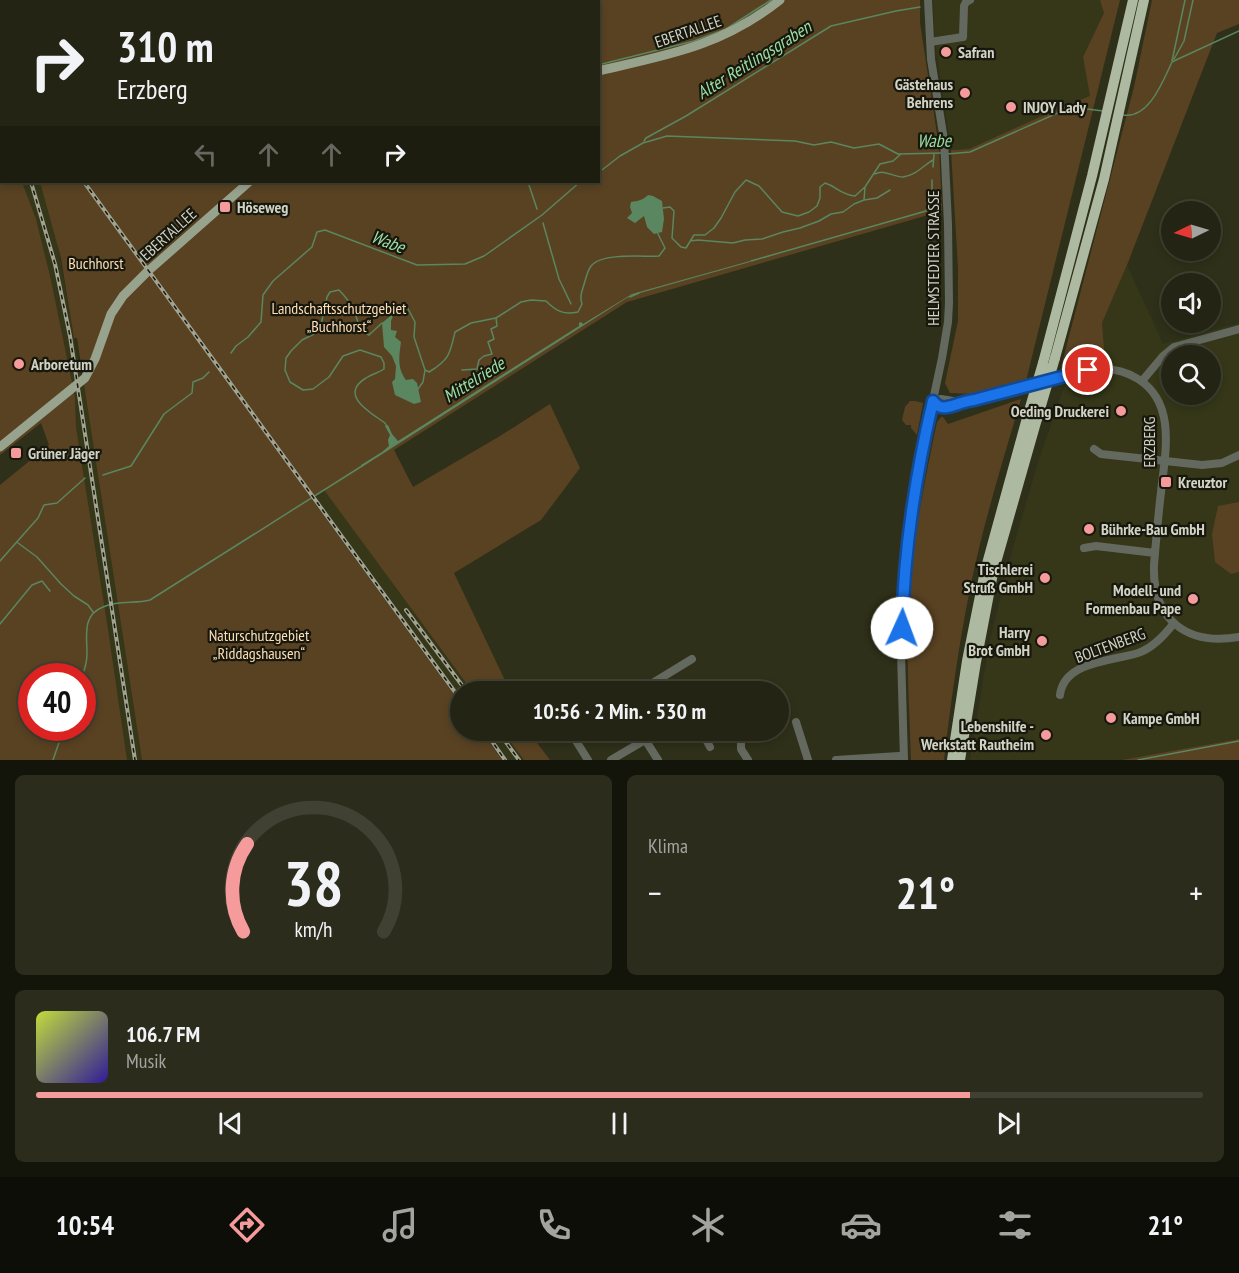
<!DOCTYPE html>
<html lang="de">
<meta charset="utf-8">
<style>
body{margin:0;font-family:"PT Sans Narrow",sans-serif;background:#2b2c1c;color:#f1f3f6;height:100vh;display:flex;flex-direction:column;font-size:22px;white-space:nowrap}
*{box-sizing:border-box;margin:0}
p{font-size:20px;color:#a3a4a0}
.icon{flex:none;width:33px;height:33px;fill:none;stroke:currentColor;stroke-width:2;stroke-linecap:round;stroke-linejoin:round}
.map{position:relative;height:760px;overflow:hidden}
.side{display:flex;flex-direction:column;gap:15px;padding:15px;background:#13140a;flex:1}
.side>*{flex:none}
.guide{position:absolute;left:0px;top:0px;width:600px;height:183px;box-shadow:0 3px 9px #0003,0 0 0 2px #404133;background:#232413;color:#f1f3f6;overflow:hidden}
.needle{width:39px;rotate:265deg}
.controls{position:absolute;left:1161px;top:201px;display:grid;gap:12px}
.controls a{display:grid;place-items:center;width:60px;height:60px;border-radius:50%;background:#232413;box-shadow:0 3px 9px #0003,0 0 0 2px #404133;font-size:30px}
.speed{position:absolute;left:18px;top:663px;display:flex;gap:12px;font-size:30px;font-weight:700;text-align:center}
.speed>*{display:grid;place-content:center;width:78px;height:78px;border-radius:50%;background:#232413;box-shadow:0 3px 9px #0003,0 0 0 2px #404133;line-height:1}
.speed .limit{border:9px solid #d22;background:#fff;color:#111}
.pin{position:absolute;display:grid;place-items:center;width:51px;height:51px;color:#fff;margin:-26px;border:3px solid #fff;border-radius:50%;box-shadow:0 2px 6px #0007}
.me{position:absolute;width:66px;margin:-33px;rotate:2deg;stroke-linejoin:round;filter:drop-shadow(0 0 4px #0008)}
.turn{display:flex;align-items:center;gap:21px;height:126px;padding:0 18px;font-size:27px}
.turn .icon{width:78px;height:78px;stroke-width:2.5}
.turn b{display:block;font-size:42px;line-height:51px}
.lanes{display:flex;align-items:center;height:57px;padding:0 18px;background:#0003;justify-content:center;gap:30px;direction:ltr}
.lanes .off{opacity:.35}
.big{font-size:45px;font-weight:700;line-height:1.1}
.side .card{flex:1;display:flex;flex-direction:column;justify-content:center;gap:9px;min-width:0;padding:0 21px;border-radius:9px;background:#2b2c1c}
.side .dial{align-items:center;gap:0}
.dial svg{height:156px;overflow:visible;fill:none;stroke:#404133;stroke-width:7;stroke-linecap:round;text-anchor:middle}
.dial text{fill:#f1f3f6;stroke:none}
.song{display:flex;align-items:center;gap:18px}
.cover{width:72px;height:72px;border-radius:9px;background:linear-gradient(135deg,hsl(70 70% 55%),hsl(250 70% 35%))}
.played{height:6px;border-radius:3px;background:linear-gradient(90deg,#f59b9c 80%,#404133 80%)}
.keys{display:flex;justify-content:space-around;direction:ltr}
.heat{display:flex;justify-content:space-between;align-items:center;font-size:33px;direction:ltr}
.side .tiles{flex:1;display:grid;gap:15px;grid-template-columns:1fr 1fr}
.card:last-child{grid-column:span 2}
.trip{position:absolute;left:450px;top:681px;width:339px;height:60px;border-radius:30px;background:#232413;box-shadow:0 3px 9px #0003,0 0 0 2px #404133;font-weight:700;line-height:60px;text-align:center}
.tabs{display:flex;height:96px;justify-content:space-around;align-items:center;background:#0e0e08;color:#a3a4a0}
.tabs .icon{width:42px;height:42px}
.tabs .selected{color:#f59b9c}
.tabs b{font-size:27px;color:#f1f3f6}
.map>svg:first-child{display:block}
.built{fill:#353718;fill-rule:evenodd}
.green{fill:#594222;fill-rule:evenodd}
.water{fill:#5a8660}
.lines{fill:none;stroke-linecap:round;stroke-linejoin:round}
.stream{stroke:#5a8660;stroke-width:1.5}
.minor{stroke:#64695f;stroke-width:8}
.major{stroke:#98a38e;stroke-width:9}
.highway{stroke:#adbaa1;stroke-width:10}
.rail-casing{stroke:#a1a391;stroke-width:4}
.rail{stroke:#17170d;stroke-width:1.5;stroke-dasharray:4.5;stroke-linecap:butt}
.highway-bridge{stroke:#adbaa1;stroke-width:10}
.route-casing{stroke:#114b97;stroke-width:15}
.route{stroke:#1a73e8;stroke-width:10}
.poi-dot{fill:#f59b9c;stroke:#17170d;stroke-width:2}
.labels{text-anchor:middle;stroke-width:4.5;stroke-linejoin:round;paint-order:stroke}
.street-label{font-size:16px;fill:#d1d3c4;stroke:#17170d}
.poi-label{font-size:16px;font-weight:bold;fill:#d1d3c4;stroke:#17170d;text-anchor:start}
.park-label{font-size:16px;fill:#fedfb6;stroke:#17170d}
.water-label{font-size:18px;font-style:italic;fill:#9adea4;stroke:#17170d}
</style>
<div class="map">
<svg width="1239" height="760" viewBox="0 0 1239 760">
<rect width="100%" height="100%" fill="#2f3019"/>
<path class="built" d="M933 0H1106L1108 8 1083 57 1091 96 1053 111 969 149 951 150 935 41Z
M22 182H41L52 212 81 377 87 386 99 470V482L142 760H127L108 629 76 427 75 397 51 280 36 219Z
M1127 265 1163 344 1239 323V739L1120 760H970L989 644 1014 544 1039 459 1070 370 1105 360 1102 323ZM1172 356H1210V394H1172Z
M152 282 257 398 472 691 460 692V703Z
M481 731H502L524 760H502Z"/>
<path class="green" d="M0 0H920V23L939 147 942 211 627 302 394 450 413 487 500 436 550 404 580 468 541 520 454 573 510 691H472L324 490 311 498 460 703V730L481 731 502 760H142L78 345 77 338H74L61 258 40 182H598V2H2L1 79 0 76Z
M1100 0H1120L1026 381 975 394 950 393 945 383 958 321V268L951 150 969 149 1053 111 1090 96 1083 57 1104 13Z
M1152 0H1239V24L1217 33 1127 265 1102 323 1105 360 1060 373V371L1134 87Z
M0 121 2 125V182H22L36 219 51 280 75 397 76 427 108 629 127 760H0V485L49 445 41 423 0 455ZM32 676H82V728H32Z
M1021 399C1003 460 984 521 971 584 959 642 951 701 944 760H911C909 701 905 640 910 581 915 527 926 475 937 422L941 417H943L948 424Z
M910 401H915L923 403 917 435 911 428V425H906L902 420 905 407Z
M1239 502V572L1231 574 1215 562 1212 534 1218 506Z
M502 731H528L550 760H524Z
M1239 739V760H1120H1121Z"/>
<path class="water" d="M648 195 653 196 662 201 664 219 662 232 654 234 647 227 644 216 635 223 627 218 632 213 630 207 631 202C638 201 643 200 648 195Z
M750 261V262L633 295 625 299 362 467 361 465 382 452 389 446 388 440 390 435 385 426 388 425 392 434 398 441 579 326V323L581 322 583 324 632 294Z
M394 313 391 321V330L397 331 395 337 401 342C399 356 397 368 406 380L413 379 417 383 421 402 414 404 395 395 392 382 395 379 396 366 392 356 384 347 382 323Z"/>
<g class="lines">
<path class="stream" d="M477 0 478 2
M1174 59 1184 41 1193 0
M1172 61 1185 0
M598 65 694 41 726 29 771 0
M1123 115C1149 119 1163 81 1172 62L1176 60 1239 31
M644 141 646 138 686 116 831 26 896 11 920 7
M947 154 970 152 1071 107 1103 111
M933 167 934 154
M598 173 620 156 643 143 667 136 795 141 814 145 831 142 854 148 879 144 898 154 943 153
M875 174C885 169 893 177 903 177 915 176 924 165 933 160
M528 182 537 209
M864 200 877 198 890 190
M663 208 670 207 674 211 672 238 681 247 686 248 694 235H705L714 228 721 218 735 192 746 180 759 186 782 212 798 216 809 212 817 206 820 198V187L825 183C838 187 839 194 855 196L865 187 880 164 893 161 901 154
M543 223 559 279 571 304
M690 241 698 240 733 243 745 240 762 239 783 232 800 228 819 221 831 214 843 212 854 204 864 200 865 187
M751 261 926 211 932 194V180
M630 297 639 293
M392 314 402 307H407L415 322 414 337 425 370 423 382 418 389
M382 323 369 335C356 328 359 322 354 310 350 303 345 296 339 290L330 292 327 297 321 325 314 334 302 340 291 351 286 358 285 370 290 382 303 390 313 389 329 377 343 356 360 350 381 357 384 363V369C378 373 372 374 366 378 338 395 371 413 385 423L387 427
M231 353 236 346 248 337 261 322 263 295 273 281 312 247 317 232 325 230 417 265 465 264 484 256 542 215 580 182
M425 370 429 372C449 360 450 354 455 332L471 323 496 318 521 302 531 300 546 301C556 311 563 315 578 312L582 304C579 295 583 289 585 281 587 275 588 268 593 264 605 253 643 257 659 256L665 248 657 232
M462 370 477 369 479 360 484 356 492 354 488 342 494 339 491 329 497 326 496 318
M103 475 131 466 164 414 192 393 193 382 203 378 209 372
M18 543 37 557 61 584 74 596 88 605 93 612
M0 561 38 518 44 505 57 503 85 478
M0 624 32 585 42 581 50 591
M82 676C85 669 87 661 87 653 87 636 82 615 103 607 117 600 135 604 150 600L362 466
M53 760 64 728
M1138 760 1239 741"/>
<path class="minor" d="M930 42 963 37 964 6 966 2 970 0
M1142 381 1163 356 1174 347 1239 329
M933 401C941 412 949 406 959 403 964 402 969 401 974 400 998 394 1021 388 1045 381 1064 376 1083 370 1103 369 1116 369 1127 372 1138 379 1177 403 1165 454 1161 492 1158 517 1156 541 1154 565 1152 620 1187 646 1239 637
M933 401 941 399 959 402
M1094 449 1101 454 1202 465 1222 463 1239 455
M1084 548 1096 546 1155 553
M638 692 692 659
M1060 695C1064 661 1113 661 1138 653 1153 648 1164 636 1174 623
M796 722 808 760
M573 730V736L588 760
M639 730 658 760
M701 730 710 747
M741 743V749L748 760
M611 760 662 730
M836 760 899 756
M904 760 901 653 903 588 905 563 916 480 942 358 948 322 949 303 948 224 944 140 931 59 928 0"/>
<path class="major" d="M598 71C668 55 722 46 780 0
M0 447 85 378 95 359 111 314 123 296 147 272 249 182"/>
<path class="highway" d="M1055 358 1104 179 1144 0
M1043 363 1092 176 1133 0
M952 760 967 661 985 571 1027 418
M960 760 976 662 993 573 1037 419"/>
<g class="rail-casing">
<path id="rail" d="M0 65 2 67
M0 93 2 97
M31 182 55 264 70 336 135 760
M84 182 460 699
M406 610 467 692
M484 730 505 760
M497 730 519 760"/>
</g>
<use href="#rail" class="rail"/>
<path class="highway-bridge" d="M1027 418 1043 363
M1037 419 1055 358"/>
</g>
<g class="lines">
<g class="route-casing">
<path id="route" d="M902 628C904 551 915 477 933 401 940 411 948 407 958 404 963 402 969 401 974 400L1088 370"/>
</g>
<use href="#route" class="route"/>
</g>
<g class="poi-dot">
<circle cx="946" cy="52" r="6"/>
<circle cx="965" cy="93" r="6"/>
<circle cx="1011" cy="107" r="6"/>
<rect x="219" y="201" width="12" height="12" rx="3"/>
<circle cx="19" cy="364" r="6"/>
<circle cx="1121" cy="411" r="6"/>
<rect x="10" y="447" width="12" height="12" rx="3"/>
<rect x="1160" y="476" width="12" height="12" rx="3"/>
<circle cx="1089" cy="529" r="6"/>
<circle cx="1045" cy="578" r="6"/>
<circle cx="1193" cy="599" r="6"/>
<circle cx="1042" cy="641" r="6"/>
<circle cx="1111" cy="718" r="6"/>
<circle cx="1046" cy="735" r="6"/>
</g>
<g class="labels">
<g class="street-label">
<text transform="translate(688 31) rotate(-19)" y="6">EBERTALLEE</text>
<text transform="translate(168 234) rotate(-42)" y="6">EBERTALLEE</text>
<text transform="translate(933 258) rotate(-90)" y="6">HELMSTEDTER STRASSE</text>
<text transform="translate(1149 442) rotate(-90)" y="6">ERZBERG</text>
<text transform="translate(1110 645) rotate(-20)" y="6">BOLTENBERG</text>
</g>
<g class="poi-label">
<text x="958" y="58">Safran</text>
<text x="953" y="90" text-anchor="end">Gästehaus<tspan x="953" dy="18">Behrens</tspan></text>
<text x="1023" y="113">INJOY Lady</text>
<text x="237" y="213">Höseweg</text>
<text x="31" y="370">Arboretum</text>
<text x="1109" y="417" text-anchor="end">Oeding Druckerei</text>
<text x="28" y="459">Grüner Jäger</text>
<text x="1178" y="488">Kreuztor</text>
<text x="1101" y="535">Bührke-Bau GmbH</text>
<text x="1033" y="575" text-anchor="end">Tischlerei<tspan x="1033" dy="18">Struß GmbH</tspan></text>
<text x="1181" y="596" text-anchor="end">Modell- und<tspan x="1181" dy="18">Formenbau Pape</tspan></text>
<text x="1030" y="638" text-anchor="end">Harry<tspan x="1030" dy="18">Brot GmbH</tspan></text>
<text x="1123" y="724">Kampe GmbH</text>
<text x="1034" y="732" text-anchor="end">Lebenshilfe -<tspan x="1034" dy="18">Werkstatt Rautheim</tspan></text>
</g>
<g class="park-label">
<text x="96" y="269">Buchhorst</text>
<text x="339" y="314">Landschaftsschutzgebiet<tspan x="339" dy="18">„Buchhorst“</tspan></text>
<text x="259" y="641">Naturschutzgebiet<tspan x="259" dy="18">„Riddagshausen“</tspan></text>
</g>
<g class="water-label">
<text transform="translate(754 60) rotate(-32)" y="6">Alter Reitlingsgraben</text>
<text transform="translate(934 141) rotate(-1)" y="6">Wabe</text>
<text transform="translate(388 242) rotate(21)" y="6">Wabe</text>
<text transform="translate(474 380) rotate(-32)" y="6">Mittelriede</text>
</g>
</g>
</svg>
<div class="controls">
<a><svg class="needle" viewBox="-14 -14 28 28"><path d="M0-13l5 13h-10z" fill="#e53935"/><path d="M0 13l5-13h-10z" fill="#a3a4a0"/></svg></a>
<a><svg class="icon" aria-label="sound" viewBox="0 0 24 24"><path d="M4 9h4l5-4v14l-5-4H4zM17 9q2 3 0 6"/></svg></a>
<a><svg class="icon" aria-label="search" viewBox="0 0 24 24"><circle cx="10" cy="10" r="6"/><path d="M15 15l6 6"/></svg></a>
</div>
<div class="speed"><div class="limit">40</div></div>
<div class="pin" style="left:1088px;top:370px;background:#d93025"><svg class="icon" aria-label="arrive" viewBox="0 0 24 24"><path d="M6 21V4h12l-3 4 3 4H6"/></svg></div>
<svg class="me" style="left:902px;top:628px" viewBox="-20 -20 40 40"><circle r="19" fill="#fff"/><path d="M0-13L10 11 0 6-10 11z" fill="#1a73e8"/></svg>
<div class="trip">10:56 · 2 Min. · 530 m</div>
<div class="guide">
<div class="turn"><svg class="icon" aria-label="right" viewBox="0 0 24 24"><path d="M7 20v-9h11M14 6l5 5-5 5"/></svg><div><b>310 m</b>Erzberg</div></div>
<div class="lanes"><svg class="icon off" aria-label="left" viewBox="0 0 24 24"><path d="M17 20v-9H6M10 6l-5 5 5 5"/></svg><svg class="icon off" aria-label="ahead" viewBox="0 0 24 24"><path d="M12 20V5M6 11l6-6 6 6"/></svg><svg class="icon off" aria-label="ahead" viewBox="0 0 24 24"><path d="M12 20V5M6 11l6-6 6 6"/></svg><svg class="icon" aria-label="right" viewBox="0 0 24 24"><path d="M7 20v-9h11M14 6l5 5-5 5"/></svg></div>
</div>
</div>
<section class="side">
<div class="tiles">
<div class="card dial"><svg viewBox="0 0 100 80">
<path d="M14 69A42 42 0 1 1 86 69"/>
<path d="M14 69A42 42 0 0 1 16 24" stroke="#f59b9c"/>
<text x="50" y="56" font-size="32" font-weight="700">38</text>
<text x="50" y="72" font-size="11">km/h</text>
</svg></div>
<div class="card"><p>Klima</p>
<div class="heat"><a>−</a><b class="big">21°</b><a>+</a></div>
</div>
<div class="card">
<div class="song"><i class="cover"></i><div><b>106.7 FM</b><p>Musik</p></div></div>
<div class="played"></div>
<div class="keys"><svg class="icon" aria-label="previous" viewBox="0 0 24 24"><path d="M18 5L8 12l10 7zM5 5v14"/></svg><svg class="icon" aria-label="pause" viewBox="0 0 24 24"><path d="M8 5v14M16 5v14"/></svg><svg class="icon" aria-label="next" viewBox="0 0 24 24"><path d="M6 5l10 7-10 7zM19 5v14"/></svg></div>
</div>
</div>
</section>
<nav class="tabs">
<b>10:54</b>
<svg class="icon selected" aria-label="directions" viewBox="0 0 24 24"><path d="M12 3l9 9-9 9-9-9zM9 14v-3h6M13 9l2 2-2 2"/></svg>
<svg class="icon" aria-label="music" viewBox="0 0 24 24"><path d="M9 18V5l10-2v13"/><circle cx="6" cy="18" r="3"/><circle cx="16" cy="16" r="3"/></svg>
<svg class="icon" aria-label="phone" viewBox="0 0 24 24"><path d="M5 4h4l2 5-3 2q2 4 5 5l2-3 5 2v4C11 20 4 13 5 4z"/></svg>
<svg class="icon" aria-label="climate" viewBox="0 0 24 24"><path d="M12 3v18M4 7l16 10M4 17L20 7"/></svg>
<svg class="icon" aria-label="car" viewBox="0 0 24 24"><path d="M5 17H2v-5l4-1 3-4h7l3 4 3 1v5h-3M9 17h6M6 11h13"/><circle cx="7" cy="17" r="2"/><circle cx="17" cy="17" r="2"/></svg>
<svg class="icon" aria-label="filters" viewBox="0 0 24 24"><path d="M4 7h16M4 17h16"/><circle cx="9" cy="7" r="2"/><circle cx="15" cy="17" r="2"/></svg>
<b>21°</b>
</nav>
